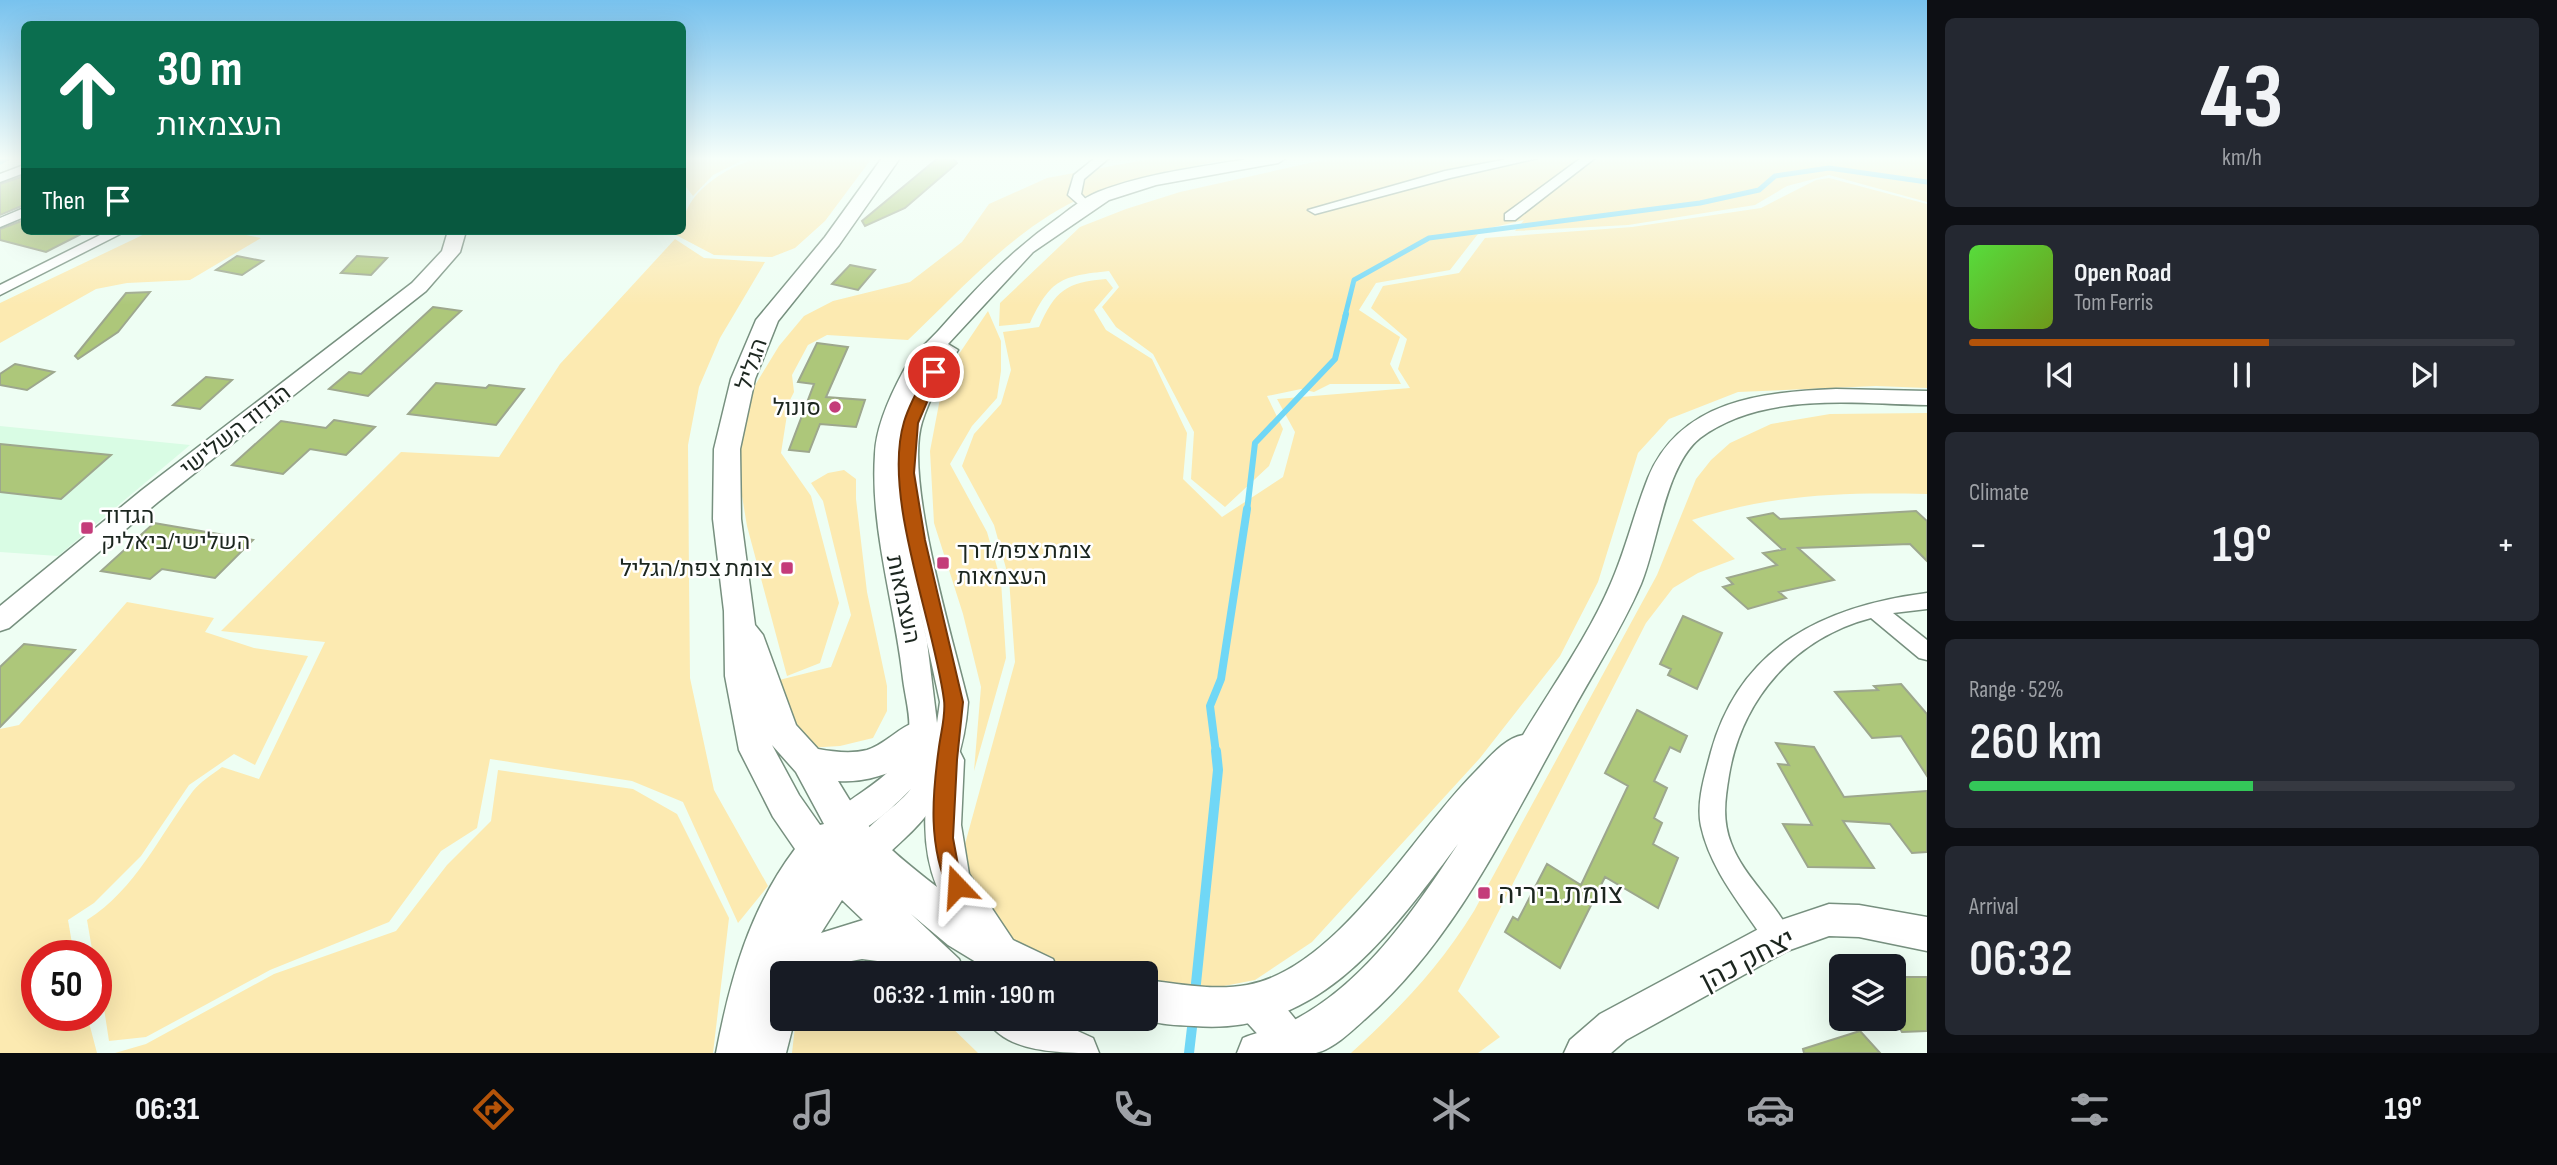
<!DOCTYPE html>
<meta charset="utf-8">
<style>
body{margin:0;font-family:"Sofia Sans Condensed",Heebo,sans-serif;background:#242831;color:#f1f3f6;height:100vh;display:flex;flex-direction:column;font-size:26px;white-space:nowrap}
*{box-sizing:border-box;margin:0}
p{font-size:23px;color:#9ea1a6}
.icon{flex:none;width:38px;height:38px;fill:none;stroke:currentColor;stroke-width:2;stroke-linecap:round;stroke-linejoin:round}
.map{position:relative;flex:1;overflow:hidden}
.sheet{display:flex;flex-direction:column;gap:18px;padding:18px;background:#0d0f14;width:630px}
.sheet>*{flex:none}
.banner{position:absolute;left:21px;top:21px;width:665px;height:214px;border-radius:10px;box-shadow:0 7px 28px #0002;background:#0b6e4f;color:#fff;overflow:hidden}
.buttons{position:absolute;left:1829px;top:954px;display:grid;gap:14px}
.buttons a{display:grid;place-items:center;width:77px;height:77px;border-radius:10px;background:#171b24;box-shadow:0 7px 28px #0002;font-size:35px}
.speed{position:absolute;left:21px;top:940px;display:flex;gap:14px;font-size:35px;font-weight:700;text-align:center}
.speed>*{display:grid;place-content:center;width:91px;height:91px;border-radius:50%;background:#171b24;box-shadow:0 7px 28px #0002;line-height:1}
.speed .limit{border:10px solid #d22;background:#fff;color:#111}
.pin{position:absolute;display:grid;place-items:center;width:60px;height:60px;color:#fff;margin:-30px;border:4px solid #fff;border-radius:50%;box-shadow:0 2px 7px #0007}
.me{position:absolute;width:77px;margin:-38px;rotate:340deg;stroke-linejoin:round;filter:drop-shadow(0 0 5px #0008)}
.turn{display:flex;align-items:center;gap:24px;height:147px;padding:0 21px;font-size:32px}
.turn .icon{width:91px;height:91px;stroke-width:2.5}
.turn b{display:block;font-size:49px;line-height:60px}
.then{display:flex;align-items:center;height:66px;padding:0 21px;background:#0003;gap:14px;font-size:26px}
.big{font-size:52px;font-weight:600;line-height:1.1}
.sheet .card{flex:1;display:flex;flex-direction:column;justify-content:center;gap:10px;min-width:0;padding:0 24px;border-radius:10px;background:#242831}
.sheet .dial{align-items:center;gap:0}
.dial b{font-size:91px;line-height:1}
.song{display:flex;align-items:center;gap:21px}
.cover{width:84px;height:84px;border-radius:10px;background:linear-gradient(135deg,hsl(110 70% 55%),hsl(80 70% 35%))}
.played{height:7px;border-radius:4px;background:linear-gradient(90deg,#b45309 55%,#363941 55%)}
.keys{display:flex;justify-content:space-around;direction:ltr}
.heat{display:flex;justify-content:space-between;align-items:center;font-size:38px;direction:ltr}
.charge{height:10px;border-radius:5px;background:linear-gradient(90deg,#34c759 52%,#363941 0)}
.trip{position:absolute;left:770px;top:961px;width:388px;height:70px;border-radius:10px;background:#171b24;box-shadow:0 7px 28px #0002;font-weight:600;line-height:70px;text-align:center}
.dock{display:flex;height:112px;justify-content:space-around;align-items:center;background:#090b0e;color:#9ea1a6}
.dock .icon{width:49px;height:49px}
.dock .active{color:#b45309}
.dock b{font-size:32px;color:#f1f3f6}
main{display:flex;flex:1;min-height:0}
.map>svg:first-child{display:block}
.built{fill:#d9fce4}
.green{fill:#fceab1}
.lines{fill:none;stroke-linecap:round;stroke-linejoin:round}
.stream-far3{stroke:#70d7f6;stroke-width:5}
.stream-far2{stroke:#70d7f6;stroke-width:6}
.stream-far1{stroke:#70d7f6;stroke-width:8}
.stream{stroke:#70d7f6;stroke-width:10}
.building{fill:#adc77a;stroke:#9da78d;stroke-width:2}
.minor-casing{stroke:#77907f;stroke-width:3}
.tertiary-casing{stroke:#77907f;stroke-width:3}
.secondary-casing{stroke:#77907f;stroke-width:3}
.minor{fill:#fff;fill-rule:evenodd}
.tertiary{fill:#fff;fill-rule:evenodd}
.secondary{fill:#fff;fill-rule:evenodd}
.route{fill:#b45309;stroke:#753606;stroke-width:2}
.poi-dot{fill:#c43c7a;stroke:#fff;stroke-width:2.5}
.labels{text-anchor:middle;stroke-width:5;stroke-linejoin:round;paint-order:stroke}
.street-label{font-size:23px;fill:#1c261f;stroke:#fff}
.poi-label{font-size:23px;fill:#1c261f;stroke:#fff;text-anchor:end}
.near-poi-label{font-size:28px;fill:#1c261f;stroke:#fff;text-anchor:start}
.near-street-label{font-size:28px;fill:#1c261f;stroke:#fff}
</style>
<main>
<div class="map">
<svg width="1927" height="1053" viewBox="0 0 1927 1053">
<rect width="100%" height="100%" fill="#eefef3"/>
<path class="built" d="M0 426 190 445 58 556 0 552Z"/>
<path class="green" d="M683 158H747L713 175 693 196 683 183Z
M758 158H872L825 221 795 248 772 257 714 255 676 235 678 231H682C682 193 726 167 758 158Z
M1155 158H1236C1185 168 1134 176 1086 196 1016 226 962 289 908 340L827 335 808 345 792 375 794 392 789 402 781 453 811 496 839 603 820 663 787 676 747 526 737 466 746 400 779 346 804 316 833 301 910 282 962 242 989 204 1047 178Z
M1332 158H1927V202L1829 175 1787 186 1755 205 1628 225 1515 231 1524 220 1481 230 1450 270 1376 283 1359 310 1400 337 1390 364 1401 384H1330L1314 392 1301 389 1267 396 1283 429 1269 466 1225 507 1191 479 1194 432 1153 354 1116 327 1102 307 1119 287 1109 271C1061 276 1051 279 1030 323L999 326 1000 303 1080 227 1126 209 1180 192Z
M1829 178 1927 204V388L1876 386 1738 392 1669 419 1638 453 1598 582 1560 656 1480 758 1312 942 1255 980 1162 998 1146 995V973H1057L1005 945 974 902 965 844 1015 662 1009 579 994 525 962 466 974 434 1001 404 1011 370 1003 332 1039 327C1055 291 1066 282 1106 279L1113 288 1094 310 1106 330 1152 359 1187 433 1183 479 1222 517 1283 477 1295 432 1277 399 1410 388 1398 369 1407 339 1371 308 1383 286 1459 273 1485 238 1632 227 1761 208 1816 180Z
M151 231H226L261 238 190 280 127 283 96 289 0 343V303Z
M675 239 704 258 765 262 720 338 699 387 688 445 689 578 690 678 714 790 768 886 738 923 683 802 632 781 490 759 477 828 441 851 389 922 270 970 146 1037 109 1041 96 956 93 955 87 920C136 889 159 836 193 791 200 782 213 774 222 767L259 779 325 642 221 631 401 452 499 457 560 364Z
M988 311 1001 341V371L997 398 972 426 950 464 987 532 1001 581 1006 658 974 771 981 687 963 614 934 523 930 451 942 388 959 354Z
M1927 413V494C1842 492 1774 494 1692 520L1735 559 1698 573 1673 588 1646 623 1458 991 1500 1037 1478 1053H1351C1400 1008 1439 968 1474 911L1657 575 1696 479 1711 460 1730 443 1771 424 1830 414Z
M844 470 856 479V499L867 592 887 686V711L873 738 840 746 807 748 771 682 831 667 851 615 823 501 811 483 828 473Z
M127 602 214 618 205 632 254 648 308 656 255 765 234 754 189 785 141 856 94 903 68 920 74 955 37 956V1015H87L97 1053H0V729L19 725Z
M498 770 633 789 677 814 729 918 713 1053H115L146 1044 274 974 396 931 447 865 491 821Z
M796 1018 943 1019 978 1053H792Z"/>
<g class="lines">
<path class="stream-far3" d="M0 162 8 158
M1345 316 1354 280 1429 238 1700 203 1759 190 1775 176 1829 168 1927 182"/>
<path class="stream-far2" d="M1247 511 1255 443 1335 359 1346 314"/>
<path class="stream-far1" d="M1216 753 1210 706 1221 679 1247 509"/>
<path class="stream" d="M1195 993 1218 770 1216 751
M1189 1053 1193 1019"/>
</g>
<path class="building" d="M938 158H953L957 163 905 208 865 226 862 221Z
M24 176V205L0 215V184Z
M24 220V231H87L46 252 0 240V229Z
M237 256 263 261 242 275 216 270Z
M357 256 387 258 371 275 341 273Z
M850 265 875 270 858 290 832 284Z
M150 292 118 332 78 359 75 356 126 293Z
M433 307 461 311 368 396 329 389 349 372 361 374Z
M817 343 848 347 826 397 865 400 856 427 820 424 809 452 789 450 814 384 798 382Z
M15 364 54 372 27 390 0 385V374Z
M206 377 232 380 200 409 173 405Z
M436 383 486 388 489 385 524 389 496 425 408 414Z
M334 420 375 427 346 455 310 449 283 474 232 465 281 421 326 428Z
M0 444 111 455 61 499 0 492Z
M1916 511 1927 521V561L1910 544 1798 548 1834 580 1779 592 1786 598 1748 609 1723 587 1733 584 1727 578 1777 565 1763 553 1786 549H1782L1748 518 1773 513 1780 519Z
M154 523 253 540 215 578 162 569 150 579 101 571Z
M1683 616 1722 633 1697 689 1668 675 1671 669 1660 664Z
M24 644 75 650 0 727V667Z
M1901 684 1927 714V776L1901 736 1872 738 1835 692 1878 690 1874 686Z
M1637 710 1687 736 1680 752 1670 747 1654 781 1667 788 1654 818 1662 823 1653 844 1678 858 1658 908 1605 877 1560 968 1505 932 1513 917 1518 920 1547 864 1581 885 1628 786 1605 773Z
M1776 743 1814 747 1844 797 1927 791V852L1912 853 1890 824 1843 821 1874 868 1808 867 1783 824 1812 825 1778 764 1789 765Z
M1894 977H1927V1031L1902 1032 1894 1018Z
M1860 1031 1880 1053H1804L1803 1049Z"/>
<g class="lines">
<g class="minor-casing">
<path id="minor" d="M1095 158H1109L1084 179 1081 194 1092 206 1085 210 1068 195 1074 175Z
M1513 158H1538L1450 178 1315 214 1308 210 1445 171Z
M1581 158H1595L1515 220H1505V214Z
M24 165V173L0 182V174Z
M24 208V217L0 227V218Z
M108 231H126L0 295V285Z
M1927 593V609L1893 613 1927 640V660L1919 658 1871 618C1795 638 1742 698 1729 775 1725 799 1722 820 1731 843 1744 878 1777 903 1792 937L1788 946 1778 950 1768 946C1744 908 1711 872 1701 826 1696 802 1705 775 1711 752 1740 646 1825 606 1927 593Z"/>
</g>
<g class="tertiary-casing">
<path id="tertiary" d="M1253 158H1286L1278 163 1156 185 1109 200 1033 252 948 344 958 350C944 372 930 397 922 422 904 480 953 639 968 702 964 759 946 800 904 839 892 850 881 862 866 868L855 863 850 853C861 827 893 811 911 789 892 808 869 830 844 839L833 835 828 825C844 791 903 783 909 732 911 716 905 696 903 679 895 605 870 530 875 454 876 426 891 394 904 370 912 355 928 342 939 330 976 288 1012 250 1058 218 1070 209 1083 198 1098 192 1146 173 1201 167 1253 158ZM905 541 940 702 937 723 927 642Z
M448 231H466L460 252 426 291 158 502 9 628 0 631V606L142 490 412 283 442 251Z
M1829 904 1859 905 1927 917V951L1859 937 1829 936 1787 951 1626 1040 1611 1053H1564L1570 1040 1600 1014 1766 925Z
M1255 986C1282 997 1304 1027 1315 1053H1275L1242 1017 1237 1004 1242 991Z"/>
</g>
<g class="secondary-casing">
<path id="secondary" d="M882 158H900L839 245 778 321 755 379 740 449 741 519 755 625 763 635 796 725 818 749C834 752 852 754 867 750 892 742 909 713 936 722L941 732C925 764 872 784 838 781 868 833 891 851 937 887 920 846 925 803 930 760L935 750 947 745 959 750 964 760 961 825 969 874 1013 940 1053 959 1059 973H994L948 945 911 914 959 959 965 973H916L908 965 862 959 846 962 827 973H782V1018H795L786 1053H716C730 980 749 910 795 849L773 817 739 750 725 676 724 611 713 519 714 449 731 379 756 320 825 237ZM772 745 796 772 824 824 820 825 799 795ZM842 900 863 920 821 933Z
M1836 389 1927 391V405C1854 404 1763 391 1700 438 1665 466 1658 543 1641 584 1621 631 1592 674 1568 719 1509 824 1456 940 1364 1020 1352 1031 1333 1049 1316 1053 1295 1053 1259 1053 1237 1053L1243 1038C1256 1032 1271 1031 1284 1025 1360 990 1413 912 1458 844 1391 933 1319 1037 1194 1026 1177 1025 1157 1025 1141 1018H1146V980C1179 984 1214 991 1247 985 1337 969 1413 834 1474 773 1488 759 1504 738 1523 735 1553 685 1588 637 1611 583 1626 549 1634 513 1648 478 1680 400 1762 392 1836 389Z
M986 1018H1049L1093 1038 1099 1053C1060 1053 1004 1053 986 1018Z"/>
</g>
<use href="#minor" class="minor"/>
<use href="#tertiary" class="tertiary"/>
<use href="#secondary" class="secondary"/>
</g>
<linearGradient id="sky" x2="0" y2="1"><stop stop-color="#78c2ee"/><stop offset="0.52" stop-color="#f7fffa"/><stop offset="1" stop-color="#f7fffa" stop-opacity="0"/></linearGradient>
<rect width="1927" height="305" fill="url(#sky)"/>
<path class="route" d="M929 369 940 372 918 423 914 473 925 540 963 702 957 760 953 838 958 865 968 886 965 893 957 896 950 893C928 847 932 797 939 747 941 732 946 714 944 700 934 622 882 496 904 422 909 405 920 385 929 369Z"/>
<g class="poi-dot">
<circle cx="835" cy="407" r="7"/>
<rect x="80" y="521" width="14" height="14" rx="3.5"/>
<rect x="936" y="556" width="14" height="14" rx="3.5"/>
<rect x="780" y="561" width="14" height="14" rx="3.5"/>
<rect x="1477" y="886" width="14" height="14" rx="3.5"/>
</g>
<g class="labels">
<g class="street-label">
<text transform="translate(751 364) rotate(-71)" y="8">הגליל</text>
<text transform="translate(235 430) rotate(-38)" y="8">הגדוד השלישי</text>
<text transform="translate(904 599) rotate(78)" y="8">העצמאות</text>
</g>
<g class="poi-label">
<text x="821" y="415">סונול</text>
<text x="101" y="523" text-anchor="start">הגדוד<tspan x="101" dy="26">השלישי/ביאליק</tspan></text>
<text x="957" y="558" text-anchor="start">צומת צפת/דרך<tspan x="957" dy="26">העצמאות</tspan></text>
<text x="773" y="576">צומת צפת/הגליל</text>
</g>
<g class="near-poi-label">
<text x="1498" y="903">צומת ביריה</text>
</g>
<g class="near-street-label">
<text transform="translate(1747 959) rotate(-27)" y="10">יצחק כהן</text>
</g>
</g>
</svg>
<div class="buttons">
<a><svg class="icon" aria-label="layers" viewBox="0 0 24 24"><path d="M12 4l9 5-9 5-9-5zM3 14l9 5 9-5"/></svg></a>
</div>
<div class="speed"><div class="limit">50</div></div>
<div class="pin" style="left:934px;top:372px;background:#d93025"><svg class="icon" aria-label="arrive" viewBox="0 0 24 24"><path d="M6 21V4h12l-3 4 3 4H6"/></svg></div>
<svg class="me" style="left:957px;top:886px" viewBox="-20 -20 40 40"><path d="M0-17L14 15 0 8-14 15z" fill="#b45309" stroke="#fff" stroke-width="4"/></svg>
<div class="trip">06:32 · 1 min · 190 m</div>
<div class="banner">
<div class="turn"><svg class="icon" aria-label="ahead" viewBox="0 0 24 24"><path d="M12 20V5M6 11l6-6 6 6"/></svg><div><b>30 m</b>העצמאות</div></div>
<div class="then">Then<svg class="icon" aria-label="arrive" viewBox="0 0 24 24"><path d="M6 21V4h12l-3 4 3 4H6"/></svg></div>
</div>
</div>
<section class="sheet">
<div class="card dial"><b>43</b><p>km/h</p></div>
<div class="card">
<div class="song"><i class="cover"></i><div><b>Open Road</b><p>Tom Ferris</p></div></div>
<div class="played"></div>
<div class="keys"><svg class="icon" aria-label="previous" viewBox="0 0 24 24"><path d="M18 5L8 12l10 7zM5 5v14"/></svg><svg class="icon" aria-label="pause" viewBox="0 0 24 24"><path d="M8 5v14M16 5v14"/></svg><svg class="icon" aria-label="next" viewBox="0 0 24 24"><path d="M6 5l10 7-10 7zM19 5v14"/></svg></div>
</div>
<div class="card"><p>Climate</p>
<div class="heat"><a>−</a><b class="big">19°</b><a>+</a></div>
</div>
<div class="card"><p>Range · 52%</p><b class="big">260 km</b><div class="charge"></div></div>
<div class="card"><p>Arrival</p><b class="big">06:32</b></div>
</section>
</main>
<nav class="dock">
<b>06:31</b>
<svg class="icon active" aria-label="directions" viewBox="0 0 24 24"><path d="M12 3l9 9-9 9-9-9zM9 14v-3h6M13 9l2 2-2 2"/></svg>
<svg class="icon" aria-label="music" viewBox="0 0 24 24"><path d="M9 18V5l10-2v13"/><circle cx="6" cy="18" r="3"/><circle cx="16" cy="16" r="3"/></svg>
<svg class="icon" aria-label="phone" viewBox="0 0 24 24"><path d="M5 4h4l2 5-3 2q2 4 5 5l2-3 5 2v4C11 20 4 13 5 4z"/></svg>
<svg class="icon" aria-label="climate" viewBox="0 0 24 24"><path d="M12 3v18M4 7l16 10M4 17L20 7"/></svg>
<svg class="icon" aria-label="car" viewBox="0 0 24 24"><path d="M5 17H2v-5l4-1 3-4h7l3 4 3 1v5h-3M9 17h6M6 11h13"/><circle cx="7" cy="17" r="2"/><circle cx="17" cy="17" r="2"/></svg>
<svg class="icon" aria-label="filters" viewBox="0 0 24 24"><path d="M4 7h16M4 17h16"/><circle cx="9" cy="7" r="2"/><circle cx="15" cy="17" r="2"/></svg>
<b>19°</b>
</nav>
